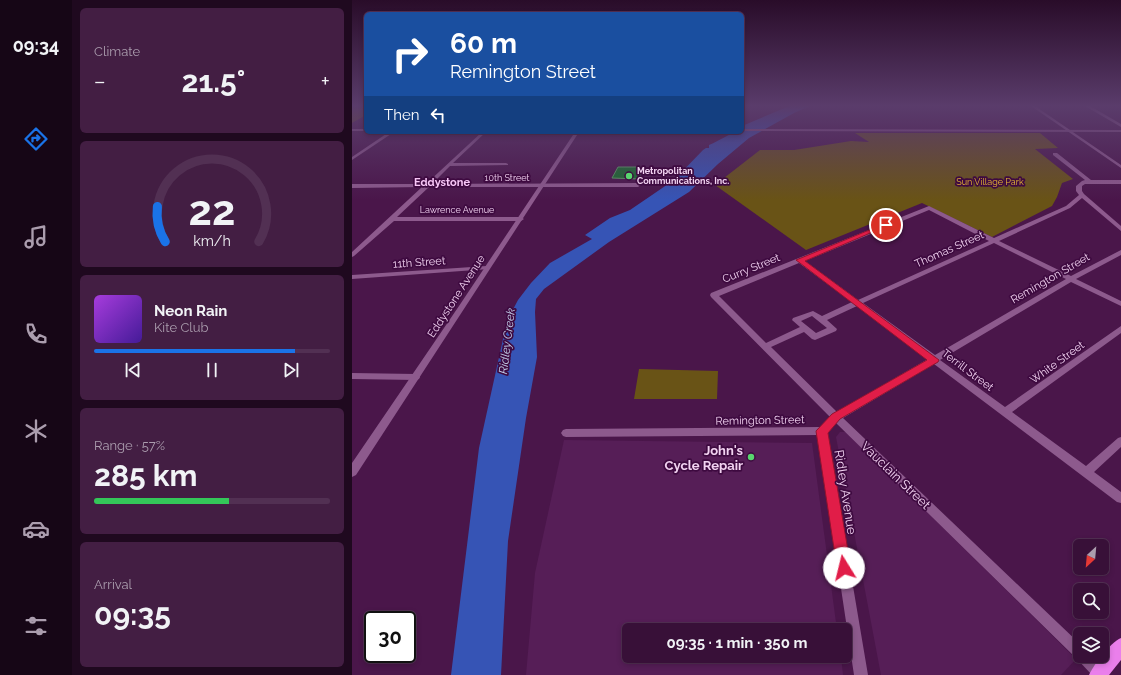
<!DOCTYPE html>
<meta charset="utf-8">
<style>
body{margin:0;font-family:Raleway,sans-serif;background:#431e43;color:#f1f3f6;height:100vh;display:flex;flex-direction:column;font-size:15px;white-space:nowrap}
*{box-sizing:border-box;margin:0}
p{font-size:13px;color:#ab9dae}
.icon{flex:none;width:22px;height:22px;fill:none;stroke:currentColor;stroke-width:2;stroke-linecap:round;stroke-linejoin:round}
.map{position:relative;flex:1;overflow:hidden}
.panel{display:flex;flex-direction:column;gap:8px;padding:8px;background:#1f091f;width:280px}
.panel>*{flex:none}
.guide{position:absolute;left:12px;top:12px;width:380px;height:122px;border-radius:6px;box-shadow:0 2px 6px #0003,0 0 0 1px #523053;background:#1a4fa0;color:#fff;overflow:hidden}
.needle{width:26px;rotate:206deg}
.fabs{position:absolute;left:721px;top:539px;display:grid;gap:8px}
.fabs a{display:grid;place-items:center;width:36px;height:36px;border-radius:6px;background:#381038;box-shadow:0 2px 6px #0003,0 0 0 1px #523053;font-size:20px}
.speed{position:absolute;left:12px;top:611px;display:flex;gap:8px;font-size:20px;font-weight:700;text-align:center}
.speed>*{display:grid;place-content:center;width:52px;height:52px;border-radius:50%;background:#381038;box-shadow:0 2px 6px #0003,0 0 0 1px #523053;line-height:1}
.speed .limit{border:2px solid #111;border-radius:6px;background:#fff;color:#111}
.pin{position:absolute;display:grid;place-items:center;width:34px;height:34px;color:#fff;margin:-17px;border:2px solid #fff;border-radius:50%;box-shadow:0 1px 4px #0007}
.me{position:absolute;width:44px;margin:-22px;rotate:351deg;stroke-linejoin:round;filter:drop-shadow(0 0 3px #0008)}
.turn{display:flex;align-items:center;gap:14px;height:84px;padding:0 20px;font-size:18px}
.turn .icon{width:52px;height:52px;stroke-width:2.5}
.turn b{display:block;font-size:28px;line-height:34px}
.then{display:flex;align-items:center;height:38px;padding:0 20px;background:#0003;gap:8px;font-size:15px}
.big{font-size:30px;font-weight:700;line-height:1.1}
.panel .card{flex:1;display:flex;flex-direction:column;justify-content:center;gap:6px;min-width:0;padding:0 14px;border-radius:6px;background:#431e43}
.panel .dial{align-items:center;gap:0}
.dial svg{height:104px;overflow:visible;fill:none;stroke:#523053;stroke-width:7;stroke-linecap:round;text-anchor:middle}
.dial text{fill:#f1f3f6;stroke:none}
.song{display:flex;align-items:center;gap:12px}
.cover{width:48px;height:48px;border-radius:6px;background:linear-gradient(135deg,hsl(280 70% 55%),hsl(260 70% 35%))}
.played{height:4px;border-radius:2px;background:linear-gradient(90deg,#1a73e8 85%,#523053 85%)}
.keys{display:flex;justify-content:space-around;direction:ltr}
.heat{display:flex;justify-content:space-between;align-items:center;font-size:22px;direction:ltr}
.charge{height:6px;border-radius:3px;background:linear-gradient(90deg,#34c759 57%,#523053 0)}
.trip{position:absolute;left:270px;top:623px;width:230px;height:40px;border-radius:6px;background:#381038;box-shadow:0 2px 6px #0003,0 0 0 1px #523053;font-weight:700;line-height:40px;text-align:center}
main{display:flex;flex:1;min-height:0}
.tabs{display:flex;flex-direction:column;width:72px;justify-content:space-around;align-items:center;background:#160616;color:#ab9dae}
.tabs .icon{width:28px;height:28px}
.tabs .active{color:#1a73e8}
.tabs b{font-size:18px;color:#f1f3f6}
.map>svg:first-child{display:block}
.built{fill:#561e57}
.green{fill:#695316}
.water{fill:#3654b5}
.building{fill:#196d2c;stroke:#5b9a62}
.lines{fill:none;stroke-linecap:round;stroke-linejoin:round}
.minor{fill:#8d5a8d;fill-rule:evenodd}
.tertiary{fill:#8d5a8d;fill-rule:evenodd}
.primary{fill:#ea7feb;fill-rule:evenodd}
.route{fill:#e11d48;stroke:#92132f}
.poi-dot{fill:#59d56f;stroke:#3e0a40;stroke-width:1.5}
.labels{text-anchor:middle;stroke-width:3.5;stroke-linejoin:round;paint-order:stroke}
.far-poi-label{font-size:9px;font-weight:bold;fill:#f2d3f1;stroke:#3e0a40;text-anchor:start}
.far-street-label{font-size:9px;fill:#f2d3f1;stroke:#3e0a40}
.far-park-label{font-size:9px;fill:#eab935;stroke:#3e0a40}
.far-quarter-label{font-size:11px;font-weight:bold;fill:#f8c7f7;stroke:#3e0a40}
.street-label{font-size:11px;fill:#f2d3f1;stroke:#3e0a40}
.water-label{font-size:12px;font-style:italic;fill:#c3cee8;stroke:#3e0a40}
.near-poi-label{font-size:13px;font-weight:bold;fill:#f2d3f1;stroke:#3e0a40;text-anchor:end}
.near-street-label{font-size:13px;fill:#f2d3f1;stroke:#3e0a40}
</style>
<main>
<nav class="tabs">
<b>09:34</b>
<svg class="icon active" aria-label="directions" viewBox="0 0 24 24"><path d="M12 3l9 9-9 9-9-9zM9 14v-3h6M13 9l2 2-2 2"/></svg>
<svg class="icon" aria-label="music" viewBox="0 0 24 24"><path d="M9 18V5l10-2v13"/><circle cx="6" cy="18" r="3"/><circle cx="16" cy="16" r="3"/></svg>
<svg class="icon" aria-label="phone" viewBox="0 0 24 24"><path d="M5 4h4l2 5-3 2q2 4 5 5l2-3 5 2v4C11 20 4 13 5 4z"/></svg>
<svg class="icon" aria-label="climate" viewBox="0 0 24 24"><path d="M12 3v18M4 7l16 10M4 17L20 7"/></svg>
<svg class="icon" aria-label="car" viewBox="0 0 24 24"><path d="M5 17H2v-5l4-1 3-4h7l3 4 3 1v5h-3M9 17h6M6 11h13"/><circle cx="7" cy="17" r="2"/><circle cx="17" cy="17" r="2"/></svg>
<svg class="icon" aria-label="filters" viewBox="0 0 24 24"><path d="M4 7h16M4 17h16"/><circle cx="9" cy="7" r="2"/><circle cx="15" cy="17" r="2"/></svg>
</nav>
<section class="panel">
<div class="card"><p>Climate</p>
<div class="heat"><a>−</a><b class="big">21.5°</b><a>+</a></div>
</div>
<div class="card dial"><svg viewBox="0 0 100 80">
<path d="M14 69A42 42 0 1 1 86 69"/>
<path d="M14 69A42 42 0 0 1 8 42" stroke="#1a73e8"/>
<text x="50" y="56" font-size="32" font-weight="700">22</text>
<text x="50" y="72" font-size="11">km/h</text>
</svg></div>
<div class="card">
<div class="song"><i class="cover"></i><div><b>Neon Rain</b><p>Kite Club</p></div></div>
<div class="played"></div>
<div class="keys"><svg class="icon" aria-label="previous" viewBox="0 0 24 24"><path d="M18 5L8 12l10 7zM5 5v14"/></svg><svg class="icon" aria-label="pause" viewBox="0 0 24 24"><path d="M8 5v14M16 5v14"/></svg><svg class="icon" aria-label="next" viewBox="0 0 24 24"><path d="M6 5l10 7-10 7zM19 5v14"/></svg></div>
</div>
<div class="card"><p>Range · 57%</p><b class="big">285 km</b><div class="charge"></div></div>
<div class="card"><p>Arrival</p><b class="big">09:35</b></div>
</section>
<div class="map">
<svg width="769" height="675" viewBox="0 0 769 675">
<rect width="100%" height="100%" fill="#4a164a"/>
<path class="built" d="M488 432H494L724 659 709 675H529L484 437Z
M212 440 460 443 485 630H277V656H489L491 675H174L183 573Z"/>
<path class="green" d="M0 106H14V115L0 123Z
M503 133H688L706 148 683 149 721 179 710 183 705 197 700 206 640 237 570 203 454 250 363 185 408 150H442L499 141 517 142Z
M287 369 366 371 365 399H282Z"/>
<path class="water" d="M437 106H458L442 113 397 138 366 164 337 192 257 242 192 289 184 299 183 312 185 357 174 418 156 541 149 675H99L127 448 155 321 166 300 179 283 198 263 240 239 233 235 258 218 278 210 322 180 351 150 354 148H357V145C370 140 377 132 390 132V126Z"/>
<path class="building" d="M266 167H292L287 179 260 178Z"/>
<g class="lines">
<path class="minor" d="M679 106H683L769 165V168Z
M733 106H738L769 124V127Z
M0 129H14V131H0Z
M130 132H134L101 163H154L156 164V165L98 166 80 184 286 183 289 185 286 187H77L45 217H169L172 219 169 221H42L2 256 0 257V252L70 187 0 188V184H74Z
M701 153H705L739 180H769V184H733L730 186V191L732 194 769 226V231L730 198 718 208 647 241 719 276 769 250V255L724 279 769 301V306L719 282 588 360 653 407 769 326V333L660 412 734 466 766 438 769 437V447L742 472 769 492V503L765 502 582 364 491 418 728 644V656H741L755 670 757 675H740L725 659 484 423 475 432 516 675H502L466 435 214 437 211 436 209 433 211 430 214 429 468 427 478 417 359 297 358 295 359 293 577 206 642 238 714 206 727 195 724 191V186L730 181 733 180 701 155ZM577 210 637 241 506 300 453 261ZM642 243 714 279 583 355 511 303ZM447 263 500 302 470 316 461 311 441 318 440 320 448 327 414 343 367 296ZM505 306 576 359 485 412 419 347 452 332 460 339 463 340 484 331 485 329 475 320ZM460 316 475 328 464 333 449 321Z
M135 266 138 268 137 269 0 279V275Z
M0 373 64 374 67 375 68 377 67 379 64 380 0 379Z"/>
<path class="tertiary" d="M390 129 769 130V132L390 131Z
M37 132H42L0 160V157Z
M223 132H227L4 475 0 477V463L107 306Z"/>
<path class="primary" d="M769 638V660L757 675H737C742 664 758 643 769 638Z"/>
</g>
<linearGradient id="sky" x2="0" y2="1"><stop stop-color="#290c29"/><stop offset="0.53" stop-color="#5a3c6b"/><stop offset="1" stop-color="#5a3c6b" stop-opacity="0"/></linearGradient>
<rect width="769" height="200" fill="url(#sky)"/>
<path class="route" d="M532 224 537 225 453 261 587 360 586 362 488 419 476 433 499 568 497 573 492 575 487 573 485 568 464 431 480 414 575 360 444 260Z"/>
<g class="poi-dot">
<circle cx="277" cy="176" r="4"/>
<circle cx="399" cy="457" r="4"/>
</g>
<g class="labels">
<g class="far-poi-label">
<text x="285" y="174">Metropolitan<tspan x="285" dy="10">Communications, Inc.</tspan></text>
</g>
<g class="far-street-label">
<text x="155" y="181">10th Street</text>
<text x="105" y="213">Lawrence Avenue</text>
</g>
<g class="far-park-label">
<text x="638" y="185">Sun Village Park</text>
</g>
<g class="far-quarter-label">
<text x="90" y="186">Eddystone</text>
</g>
<g class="street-label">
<text transform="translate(597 249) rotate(-24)" y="4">Thomas Street</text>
<text transform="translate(67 262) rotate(-4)" y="4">11th Street</text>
<text transform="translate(399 268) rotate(-22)" y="4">Curry Street</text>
<text transform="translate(698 278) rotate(-30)" y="4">Remington Street</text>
<text transform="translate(104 296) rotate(-57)" y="4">Eddystone Avenue</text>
<text transform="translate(705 362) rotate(-36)" y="4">White Street</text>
<text transform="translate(616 370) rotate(37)" y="4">Terrill Street</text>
<text transform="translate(408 420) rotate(-1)" y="4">Remington Street</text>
</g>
<g class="water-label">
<text transform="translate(155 341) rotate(-83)" y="4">Ridley Creek</text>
</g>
<g class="near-poi-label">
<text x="391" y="455">John's<tspan x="391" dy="15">Cycle Repair</tspan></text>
</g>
<g class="near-street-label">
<text transform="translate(544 475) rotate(44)" y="5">Vauclain Street</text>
<text transform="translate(494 492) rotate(81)" y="5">Ridley Avenue</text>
</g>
</g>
</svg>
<div class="fabs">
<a><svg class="needle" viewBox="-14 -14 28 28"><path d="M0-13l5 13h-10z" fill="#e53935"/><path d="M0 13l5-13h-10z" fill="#ab9dae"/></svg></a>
<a><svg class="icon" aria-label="search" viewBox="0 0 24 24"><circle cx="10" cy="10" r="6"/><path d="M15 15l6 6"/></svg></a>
<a><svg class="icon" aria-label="layers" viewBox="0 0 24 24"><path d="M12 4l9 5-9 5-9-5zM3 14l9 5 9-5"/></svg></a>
</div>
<div class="speed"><div class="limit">30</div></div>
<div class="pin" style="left:534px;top:225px;background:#d93025"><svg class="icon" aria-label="arrive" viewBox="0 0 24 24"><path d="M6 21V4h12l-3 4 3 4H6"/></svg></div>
<svg class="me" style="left:492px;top:568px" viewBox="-20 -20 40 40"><circle r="19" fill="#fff"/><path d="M0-13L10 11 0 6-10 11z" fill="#e11d48"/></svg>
<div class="trip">09:35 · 1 min · 350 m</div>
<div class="guide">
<div class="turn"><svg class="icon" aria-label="right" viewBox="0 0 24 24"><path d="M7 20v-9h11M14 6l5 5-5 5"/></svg><div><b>60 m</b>Remington Street</div></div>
<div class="then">Then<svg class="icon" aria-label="left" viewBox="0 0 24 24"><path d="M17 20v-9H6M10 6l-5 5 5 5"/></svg></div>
</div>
</div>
</main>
